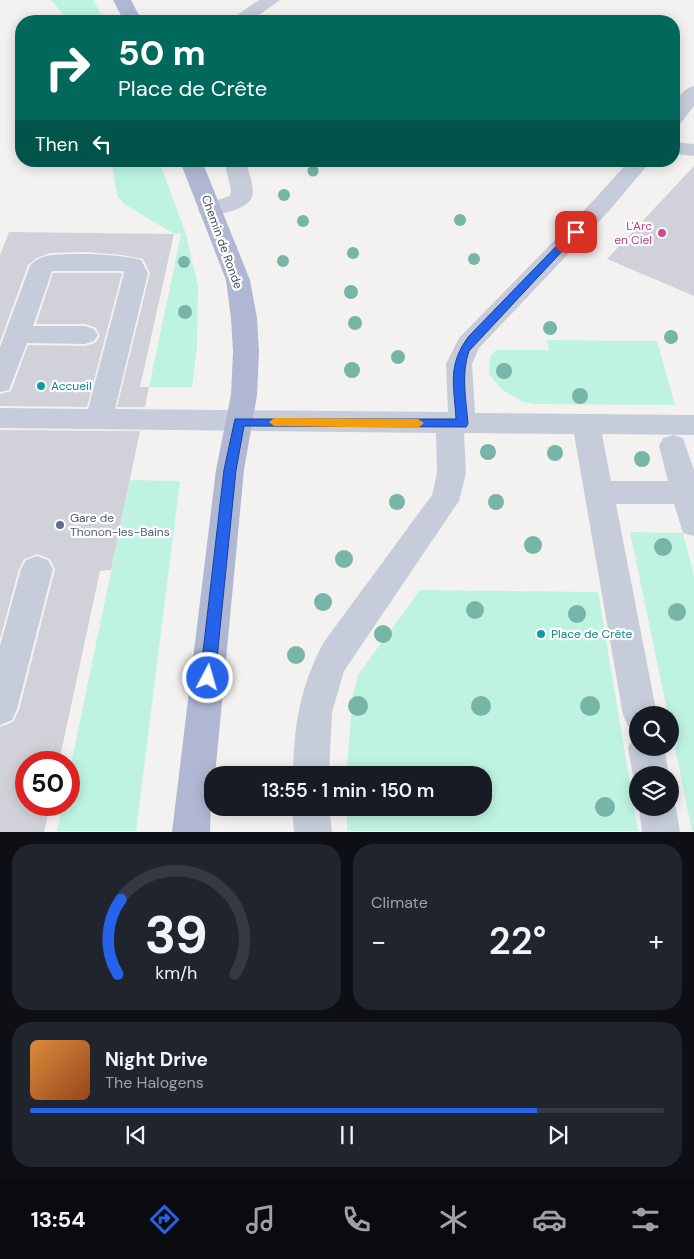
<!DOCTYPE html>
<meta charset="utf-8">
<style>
body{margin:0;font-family:"DM Sans",sans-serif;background:#20242c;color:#f1f3f6;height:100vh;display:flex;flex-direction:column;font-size:19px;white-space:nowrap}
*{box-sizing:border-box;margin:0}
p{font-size:16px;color:#9ea1a6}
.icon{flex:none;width:28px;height:28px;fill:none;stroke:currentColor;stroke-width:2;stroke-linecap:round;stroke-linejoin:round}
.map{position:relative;height:832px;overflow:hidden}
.drawer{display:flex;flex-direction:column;gap:12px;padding:12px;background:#0d0f14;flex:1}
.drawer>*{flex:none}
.guide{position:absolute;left:15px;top:15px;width:665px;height:152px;border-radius:20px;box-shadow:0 2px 12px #0003;background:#00695c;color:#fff;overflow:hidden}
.controls{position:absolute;left:629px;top:706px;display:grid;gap:10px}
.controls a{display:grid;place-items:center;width:50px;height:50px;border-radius:50%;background:#171b24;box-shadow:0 2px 12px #0003;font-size:25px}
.speed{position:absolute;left:15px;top:751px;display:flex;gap:10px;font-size:25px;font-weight:700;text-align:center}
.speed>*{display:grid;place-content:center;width:65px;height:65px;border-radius:50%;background:#171b24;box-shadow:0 2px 12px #0003;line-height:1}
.speed .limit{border:8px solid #d22;background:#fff;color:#111}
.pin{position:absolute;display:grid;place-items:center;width:42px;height:42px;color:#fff;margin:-21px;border-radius:10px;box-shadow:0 2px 8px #0006}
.me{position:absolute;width:55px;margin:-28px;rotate:6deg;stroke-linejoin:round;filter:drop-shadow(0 0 4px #0008)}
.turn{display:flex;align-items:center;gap:18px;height:105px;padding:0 20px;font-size:22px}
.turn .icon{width:65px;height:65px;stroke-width:2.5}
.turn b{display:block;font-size:35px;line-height:42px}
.then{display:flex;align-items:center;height:48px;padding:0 20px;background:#0003;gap:10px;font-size:19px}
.big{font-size:38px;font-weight:600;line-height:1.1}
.drawer .card{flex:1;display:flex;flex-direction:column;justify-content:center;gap:8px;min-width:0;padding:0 18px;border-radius:20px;background:#20242c}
.drawer .dial{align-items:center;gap:0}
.dial svg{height:130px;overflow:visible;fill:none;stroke:#363941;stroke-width:7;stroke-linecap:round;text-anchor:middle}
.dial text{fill:#f1f3f6;stroke:none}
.song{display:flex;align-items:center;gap:15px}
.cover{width:60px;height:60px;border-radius:8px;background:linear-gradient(135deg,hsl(30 70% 55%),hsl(20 70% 35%))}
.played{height:5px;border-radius:2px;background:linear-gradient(90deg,#2563eb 80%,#363941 80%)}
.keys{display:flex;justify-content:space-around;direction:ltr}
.heat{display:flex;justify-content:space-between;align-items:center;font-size:28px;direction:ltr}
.drawer .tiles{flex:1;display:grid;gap:12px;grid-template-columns:1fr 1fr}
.card:last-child{grid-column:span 2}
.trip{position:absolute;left:204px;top:766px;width:288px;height:50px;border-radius:20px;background:#171b24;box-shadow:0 2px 12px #0003;font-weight:600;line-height:50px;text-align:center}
.tabs{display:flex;height:80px;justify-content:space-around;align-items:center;background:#090b0e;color:#9ea1a6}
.tabs .icon{width:35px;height:35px}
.tabs .current{color:#2563eb}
.tabs b{font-size:22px;color:#f1f3f6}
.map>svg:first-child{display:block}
.green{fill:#bef3e2}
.building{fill:#d1d2d9}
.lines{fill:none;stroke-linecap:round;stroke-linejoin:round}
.minor{fill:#c7ccda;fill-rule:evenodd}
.major{fill:#b0b7d2;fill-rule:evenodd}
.tree{fill:#77b5a7}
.route{fill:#2563eb;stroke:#184099}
.slow{fill:#f59e0b}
.hotel-dot{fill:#d1479c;stroke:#fff;stroke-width:2}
.culture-dot{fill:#0f9aa8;stroke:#fff;stroke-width:2}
.service-dot{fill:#5c6f8a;stroke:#fff;stroke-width:2}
.labels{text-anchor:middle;stroke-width:4.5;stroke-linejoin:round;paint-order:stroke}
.hotel-label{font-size:12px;fill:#b23c85;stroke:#fff;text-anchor:end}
.street-label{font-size:12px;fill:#484e61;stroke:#fff}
.culture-label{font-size:12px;fill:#0d838f;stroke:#fff;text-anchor:start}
.service-label{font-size:12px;fill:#4e5e75;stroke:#fff;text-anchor:start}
</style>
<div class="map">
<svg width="694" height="832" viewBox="0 0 694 832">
<rect width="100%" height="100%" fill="#f4f2f1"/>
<path class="green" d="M51 0H93L105 21H69Z
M111 161H159L186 234 198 286 197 347 192 387H149L181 234H174L124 204 117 195Z
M547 340 657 341 675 405 535 404 523 402 502 390 489 374 490 357 496 350H549Z
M130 480 180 481 136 831H57L62 805H69V774Z
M630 532 683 533 694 576V831H692L670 723V715H668Z
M420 590 598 592 638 831H347V808H482V775H346L353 695 358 675Z"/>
<path class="building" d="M694 166V296L607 259Z
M9 232 174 234 140 387H149L145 407H117L150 273 143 259 122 255 86 252 50 253 37 258 28 265 0 342V255Z
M53 273H122L87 407 0 406V394L11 391 28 345 85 346 95 343 100 336 96 328 86 324H36Z
M0 430 140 431 111 570 100 571 59 762H26V805H50L44 832H0V727L13 722 19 710 55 569 50 559 38 554 24 559 19 569 0 639Z"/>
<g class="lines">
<path class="minor" d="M259 0H280L251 21H231L234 17Z
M694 86V106L681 123 674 125C674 109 676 91 694 86Z
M674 142 694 144V156L674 154Z
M224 161H246C253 190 263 202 228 212 218 214 211 217 201 215L198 210 201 205 230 196 231 190Z
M629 161H651L608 212 479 348 472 364 475 413 694 415V435L602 434 611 481H668L659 446 663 438 673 435 683 438 694 470V536L683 533 674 504H616L657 715H638V730L628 726 623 715 574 434 466 433 464 434 466 473 459 501 344 671 332 712 329 775H293C294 725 300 686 324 642L432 495 437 473 436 433 0 428V408L88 409 124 273 123 271H52L33 326H85L94 329 98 335 94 341 85 344 27 343 9 390 0 392V347L30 266C35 259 45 255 54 255 76 253 121 254 141 260L148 273 115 409 448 412 446 364 459 338 592 202Z
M37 556 48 560 53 569 17 709 12 720 0 725V646L21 569 26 560Z
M638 734V748H664L669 775H638V786L633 775 628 748 633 736Z
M670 795 676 808 680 832H642L639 808H670Z
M292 808H329L332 832H294Z"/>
<path class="major" d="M113 0H131L142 21H124Z
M180 161H202L250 280 257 318 259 352 257 395 244 470 215 775H212L210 832H172L216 470 231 395 233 352 231 318 226 280Z"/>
</g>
<g class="tree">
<circle cx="313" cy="171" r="5.5"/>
<circle cx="284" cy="195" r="6"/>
<circle cx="460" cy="220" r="6"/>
<circle cx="303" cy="221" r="6"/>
<circle cx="353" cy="253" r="6"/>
<circle cx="474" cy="259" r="6"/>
<circle cx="283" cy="261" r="6"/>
<circle cx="184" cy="262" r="6"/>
<circle cx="351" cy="292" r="7"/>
<circle cx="185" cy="312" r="7"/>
<circle cx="355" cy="323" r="7"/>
<circle cx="550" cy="328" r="7"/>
<circle cx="671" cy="337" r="7"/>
<circle cx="398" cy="357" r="7"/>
<circle cx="352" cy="370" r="8"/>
<circle cx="504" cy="371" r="8"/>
<circle cx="580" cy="396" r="8"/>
<circle cx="488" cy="452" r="8"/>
<circle cx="555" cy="453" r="8"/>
<circle cx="642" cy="459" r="8"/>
<circle cx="397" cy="502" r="8"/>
<circle cx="496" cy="502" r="8"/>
<circle cx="533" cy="545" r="9"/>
<circle cx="663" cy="547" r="9"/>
<circle cx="344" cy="559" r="9"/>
<circle cx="323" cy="602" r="9"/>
<circle cx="475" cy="610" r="9"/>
<circle cx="677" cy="612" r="9"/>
<circle cx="577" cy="614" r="9"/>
<circle cx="383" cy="634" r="9"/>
<circle cx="296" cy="655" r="9"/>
<circle cx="358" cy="706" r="10"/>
<circle cx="481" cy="706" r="10"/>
<circle cx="590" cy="706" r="10"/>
<circle cx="605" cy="807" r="10"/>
</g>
<path class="route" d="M572 230H579L580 232 469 351C461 374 466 399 468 424L466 427 244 426 236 470 215 678 212 683 208 685 203 683 200 678 224 470 235 419H456C454 385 447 365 469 336Z"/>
<path class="slow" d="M274 418 418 419 424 423 418 428 274 426 269 422Z"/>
<circle class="hotel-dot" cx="662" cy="233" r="5"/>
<g class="culture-dot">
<circle cx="41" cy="386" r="5"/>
<circle cx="541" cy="634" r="5"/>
</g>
<circle class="service-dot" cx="60" cy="525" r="5"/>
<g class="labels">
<g class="hotel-label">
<text x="652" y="230">L'Arc<tspan x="652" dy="14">en Ciel</tspan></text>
</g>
<g class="street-label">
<text transform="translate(222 242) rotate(70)" y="4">Chemin de Ronde</text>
</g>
<g class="culture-label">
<text x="51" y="390">Accueil</text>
<text x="551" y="638">Place de Crête</text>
</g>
<g class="service-label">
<text x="70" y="522">Gare de<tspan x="70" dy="14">Thonon-les-Bains</tspan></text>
</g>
</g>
</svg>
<div class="controls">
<a><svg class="icon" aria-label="search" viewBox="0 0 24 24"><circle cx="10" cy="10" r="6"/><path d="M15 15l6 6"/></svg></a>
<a><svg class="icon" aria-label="layers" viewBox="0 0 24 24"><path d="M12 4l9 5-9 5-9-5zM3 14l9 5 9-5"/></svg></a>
</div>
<div class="speed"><div class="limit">50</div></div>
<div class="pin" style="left:576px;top:232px;background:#d93025"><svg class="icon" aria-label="arrive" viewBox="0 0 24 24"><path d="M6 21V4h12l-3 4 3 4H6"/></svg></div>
<svg class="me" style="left:208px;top:678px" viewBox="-20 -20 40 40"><circle r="17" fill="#2563eb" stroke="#fff" stroke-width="3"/><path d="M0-11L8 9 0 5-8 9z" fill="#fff"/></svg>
<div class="trip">13:55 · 1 min · 150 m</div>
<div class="guide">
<div class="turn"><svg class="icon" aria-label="right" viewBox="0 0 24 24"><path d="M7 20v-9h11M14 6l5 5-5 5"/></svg><div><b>50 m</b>Place de Crête</div></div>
<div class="then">Then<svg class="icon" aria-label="left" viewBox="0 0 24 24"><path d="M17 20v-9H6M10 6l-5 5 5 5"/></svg></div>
</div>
</div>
<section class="drawer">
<div class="tiles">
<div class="card dial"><svg viewBox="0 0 100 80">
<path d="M14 69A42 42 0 1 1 86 69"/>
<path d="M14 69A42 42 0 0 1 16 23" stroke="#2563eb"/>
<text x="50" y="56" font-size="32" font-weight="700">39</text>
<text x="50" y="72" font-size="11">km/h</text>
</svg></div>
<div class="card"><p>Climate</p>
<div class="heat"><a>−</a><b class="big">22°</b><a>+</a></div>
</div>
<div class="card">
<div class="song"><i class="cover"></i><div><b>Night Drive</b><p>The Halogens</p></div></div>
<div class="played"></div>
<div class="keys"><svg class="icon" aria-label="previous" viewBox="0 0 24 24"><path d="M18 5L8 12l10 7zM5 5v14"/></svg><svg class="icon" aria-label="pause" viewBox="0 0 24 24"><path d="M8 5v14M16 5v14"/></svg><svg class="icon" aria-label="next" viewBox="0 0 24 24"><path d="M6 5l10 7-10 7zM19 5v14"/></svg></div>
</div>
</div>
</section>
<nav class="tabs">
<b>13:54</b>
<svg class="icon current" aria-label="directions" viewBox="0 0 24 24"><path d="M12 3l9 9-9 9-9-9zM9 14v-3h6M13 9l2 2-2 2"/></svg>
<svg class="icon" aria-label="music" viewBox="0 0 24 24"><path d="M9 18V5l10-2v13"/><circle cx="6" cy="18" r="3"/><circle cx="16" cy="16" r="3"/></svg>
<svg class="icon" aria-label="phone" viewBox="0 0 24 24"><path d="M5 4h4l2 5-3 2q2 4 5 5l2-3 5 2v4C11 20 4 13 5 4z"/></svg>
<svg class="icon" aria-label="climate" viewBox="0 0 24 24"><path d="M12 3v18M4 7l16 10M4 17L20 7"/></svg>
<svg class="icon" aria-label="car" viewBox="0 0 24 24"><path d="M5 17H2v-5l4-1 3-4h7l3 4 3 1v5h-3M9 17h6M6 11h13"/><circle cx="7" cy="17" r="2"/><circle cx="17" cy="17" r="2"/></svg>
<svg class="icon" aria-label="filters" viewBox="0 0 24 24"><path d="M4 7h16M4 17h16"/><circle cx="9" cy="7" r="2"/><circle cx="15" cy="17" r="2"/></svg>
</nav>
